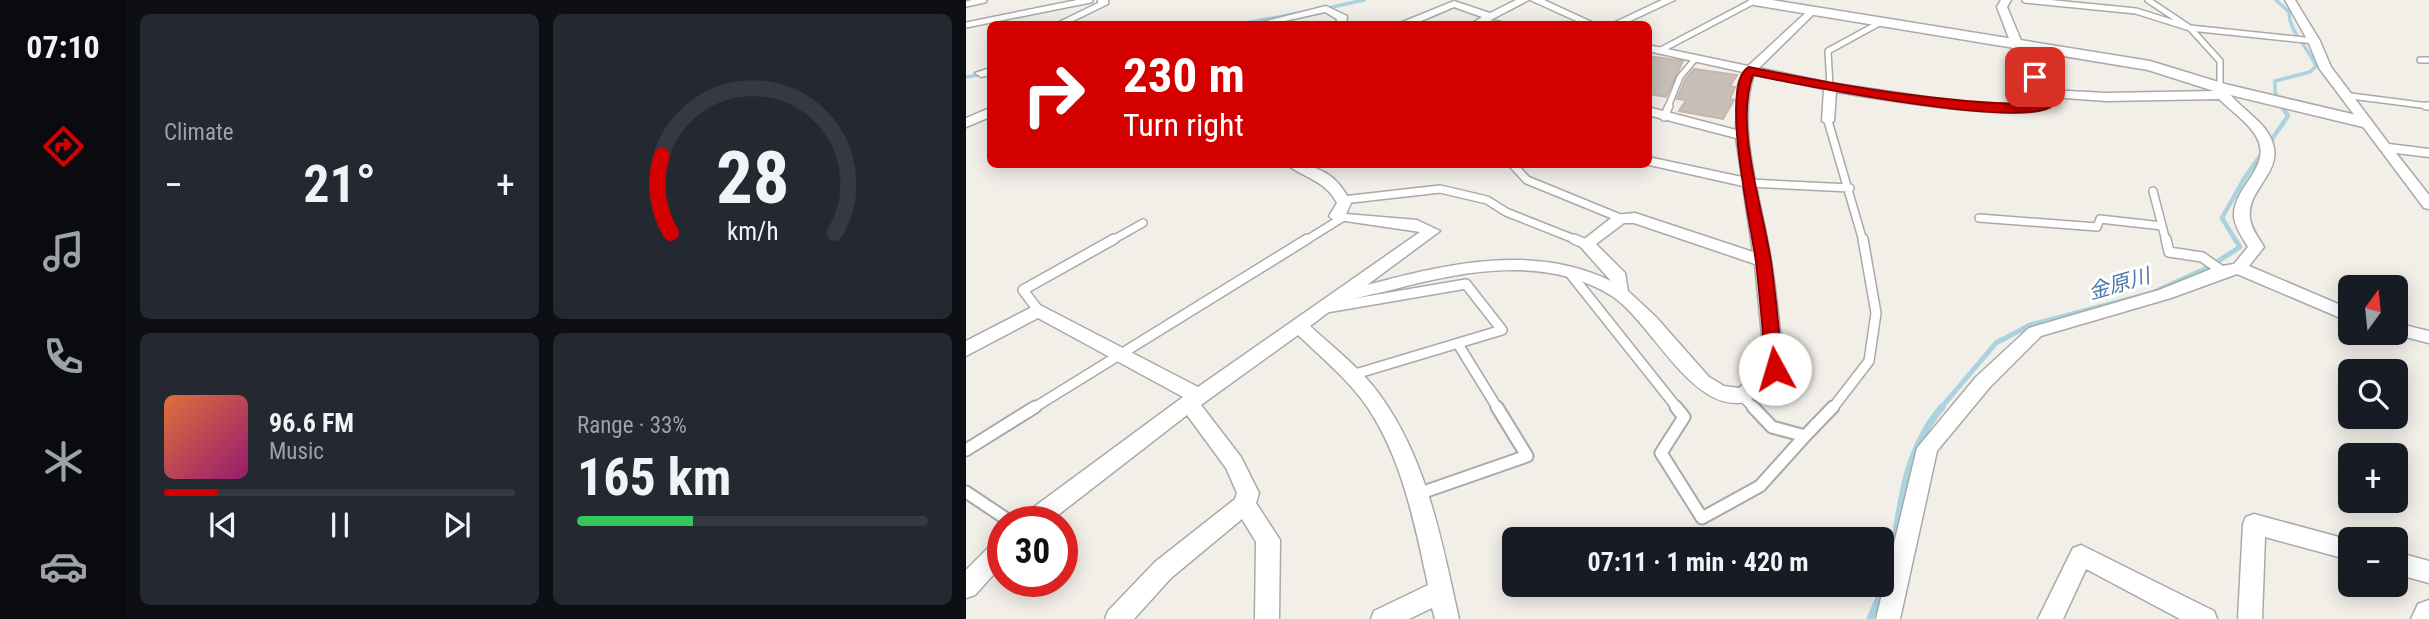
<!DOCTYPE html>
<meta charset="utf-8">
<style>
body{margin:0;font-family:"Roboto Condensed","Noto Sans JP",sans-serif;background:#242831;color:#f1f3f6;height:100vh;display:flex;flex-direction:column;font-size:26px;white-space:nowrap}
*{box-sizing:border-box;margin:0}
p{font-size:23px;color:#9ea1a6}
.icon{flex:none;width:38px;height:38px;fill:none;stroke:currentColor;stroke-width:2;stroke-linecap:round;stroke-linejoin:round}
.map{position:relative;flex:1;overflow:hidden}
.panel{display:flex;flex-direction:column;gap:14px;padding:14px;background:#0d0f14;width:840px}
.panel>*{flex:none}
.banner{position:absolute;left:21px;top:21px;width:665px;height:147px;border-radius:10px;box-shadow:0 4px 18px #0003;background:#d40000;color:#fff;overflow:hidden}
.needle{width:46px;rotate:15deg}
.controls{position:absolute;left:1372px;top:275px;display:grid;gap:14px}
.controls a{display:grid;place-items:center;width:70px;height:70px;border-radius:10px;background:#171b24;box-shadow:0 4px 18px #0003;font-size:35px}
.speed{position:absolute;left:21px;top:506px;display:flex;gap:14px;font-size:35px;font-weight:700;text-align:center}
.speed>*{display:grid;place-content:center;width:91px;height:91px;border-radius:50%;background:#171b24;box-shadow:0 4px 18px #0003;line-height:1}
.speed .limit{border:10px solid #d22;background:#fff;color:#111}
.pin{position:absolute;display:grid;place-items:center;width:60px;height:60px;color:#fff;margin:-30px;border-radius:14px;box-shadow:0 4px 10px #0006}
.me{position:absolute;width:77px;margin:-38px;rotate:354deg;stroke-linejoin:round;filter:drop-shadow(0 0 5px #0008)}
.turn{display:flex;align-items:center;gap:24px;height:147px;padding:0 21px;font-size:32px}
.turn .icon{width:91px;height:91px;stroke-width:2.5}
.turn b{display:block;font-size:49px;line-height:60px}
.big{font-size:52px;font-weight:700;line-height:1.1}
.panel .widget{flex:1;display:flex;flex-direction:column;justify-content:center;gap:10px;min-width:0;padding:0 24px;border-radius:10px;background:#242831}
.panel .dial{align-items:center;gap:0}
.dial svg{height:182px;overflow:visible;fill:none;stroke:#363941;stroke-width:7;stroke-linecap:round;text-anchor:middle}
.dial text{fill:#f1f3f6;stroke:none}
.song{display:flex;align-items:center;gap:21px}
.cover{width:84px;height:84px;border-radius:10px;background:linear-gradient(135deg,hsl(20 70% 55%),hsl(320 70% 35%))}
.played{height:7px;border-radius:4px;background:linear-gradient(90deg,#d40000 15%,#363941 15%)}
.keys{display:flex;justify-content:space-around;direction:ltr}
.heat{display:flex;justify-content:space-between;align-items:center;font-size:38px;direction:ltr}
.charge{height:10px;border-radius:5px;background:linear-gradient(90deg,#34c759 33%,#363941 0)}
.panel .tiles{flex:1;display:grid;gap:14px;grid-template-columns:repeat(2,1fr)}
.trip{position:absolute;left:536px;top:527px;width:392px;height:70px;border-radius:10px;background:#171b24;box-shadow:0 4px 18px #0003;font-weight:700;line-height:70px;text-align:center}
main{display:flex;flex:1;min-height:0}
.menu{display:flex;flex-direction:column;width:126px;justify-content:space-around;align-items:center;background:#090b0e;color:#9ea1a6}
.menu .icon{width:49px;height:49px}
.menu .selected{color:#d40000}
.menu b{font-size:32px;color:#f1f3f6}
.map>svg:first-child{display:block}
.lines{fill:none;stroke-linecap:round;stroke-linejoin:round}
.stream-far3{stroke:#aad3df;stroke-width:3.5}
.stream-far2{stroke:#aad3df;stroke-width:4.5}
.stream-far1{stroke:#aad3df;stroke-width:5}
.stream{stroke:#aad3df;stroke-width:7}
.building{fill:#c7bfb8;stroke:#c4b6ab;stroke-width:2}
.service-far3-casing{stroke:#a9a9a9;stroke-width:8}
.service-far2-casing{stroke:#a9a9a9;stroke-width:10}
.service-far1-casing{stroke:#a9a9a9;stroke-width:12}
.service-casing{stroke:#a9a9a9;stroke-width:15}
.minor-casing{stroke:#a9a9a9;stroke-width:3}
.tertiary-casing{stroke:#a9a9a9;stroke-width:3}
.service-far3{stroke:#fff;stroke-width:5}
.service-far2{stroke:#fff;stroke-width:7}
.service-far1{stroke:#fff;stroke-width:9}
.service{stroke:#fff;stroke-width:11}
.minor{fill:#fff;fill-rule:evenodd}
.tertiary{fill:#fff;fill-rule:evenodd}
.route{fill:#d40000;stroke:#8a0000;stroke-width:2}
.labels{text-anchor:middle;stroke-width:6;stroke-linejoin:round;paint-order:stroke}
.water-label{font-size:21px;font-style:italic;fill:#4a7aab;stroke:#fff}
</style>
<main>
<nav class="menu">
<b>07:10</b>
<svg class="icon selected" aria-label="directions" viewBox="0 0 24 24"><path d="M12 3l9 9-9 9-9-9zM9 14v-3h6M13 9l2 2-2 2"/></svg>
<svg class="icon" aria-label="music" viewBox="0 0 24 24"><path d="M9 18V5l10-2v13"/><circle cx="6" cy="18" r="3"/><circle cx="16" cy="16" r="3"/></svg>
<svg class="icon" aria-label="phone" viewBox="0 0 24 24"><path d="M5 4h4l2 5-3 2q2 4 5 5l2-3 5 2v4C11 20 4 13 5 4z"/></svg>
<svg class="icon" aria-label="climate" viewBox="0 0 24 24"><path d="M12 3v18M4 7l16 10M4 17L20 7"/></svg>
<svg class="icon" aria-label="car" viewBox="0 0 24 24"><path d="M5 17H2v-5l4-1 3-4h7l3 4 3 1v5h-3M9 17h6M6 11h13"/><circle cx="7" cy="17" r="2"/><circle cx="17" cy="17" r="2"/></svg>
</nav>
<section class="panel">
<div class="tiles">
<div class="widget"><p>Climate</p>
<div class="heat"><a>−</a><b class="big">21°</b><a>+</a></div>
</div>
<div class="widget dial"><svg viewBox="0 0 100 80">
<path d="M14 69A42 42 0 1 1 86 69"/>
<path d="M14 69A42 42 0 0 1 10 35" stroke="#d40000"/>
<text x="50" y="56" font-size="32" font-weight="700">28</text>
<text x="50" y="72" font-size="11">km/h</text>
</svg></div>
<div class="widget">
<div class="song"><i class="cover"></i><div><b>96.6 FM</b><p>Music</p></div></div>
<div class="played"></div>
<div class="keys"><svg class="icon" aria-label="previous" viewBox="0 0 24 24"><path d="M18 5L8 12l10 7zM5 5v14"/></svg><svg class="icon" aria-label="pause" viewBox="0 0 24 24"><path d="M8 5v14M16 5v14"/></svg><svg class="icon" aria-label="next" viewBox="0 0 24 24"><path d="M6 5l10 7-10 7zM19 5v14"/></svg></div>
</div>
<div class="widget"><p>Range · 33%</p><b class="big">165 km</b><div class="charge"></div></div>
</div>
</section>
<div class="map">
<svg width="1463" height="619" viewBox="0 0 1463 619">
<rect width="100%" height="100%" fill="#f2efe9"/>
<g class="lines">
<path class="stream-far3" d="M1310 0 1323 12C1323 32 1342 47 1350 66L1344 72 1309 81V92L1317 107
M357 9 398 0
M274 24 334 13
M0 77 24 73"/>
<path class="stream-far2" d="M1270 241 1256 218 1278 179 1322 116 1316 106"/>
<path class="stream-far1" d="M974 409 1030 343 1064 325 1186 293 1243 267 1274 247 1269 239"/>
<path class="stream" d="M927 552C935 500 940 449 976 407
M904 619 920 582"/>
</g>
<path class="building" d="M682 56 717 61 700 97 682 94Z
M728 69 771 75 764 86 769 87 764 99 768 100 757 119 713 111 720 100 711 99 719 80Z"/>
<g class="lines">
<g class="service-far3-casing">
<path id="service-far3" d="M1059 0 1170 11 1224 28 1348 41
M1182 0 1224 28 1254 61V88
M0 4 18 0
M516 22 533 24
M0 25 124 0
M693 51 788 1
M1454 60H1463
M864 87 862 51 917 21
M1377 95 1463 106
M702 107 714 77 729 59"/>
</g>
<g class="service-far2-casing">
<path id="service-far2" d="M1460 106H1463
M698 117 703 106
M862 121 897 241
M546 164 561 180 654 218
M783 183 884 188
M1187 191 1200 241
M377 200 474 189 521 200 540 212 613 241
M1013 218 1131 227 1134 219 1196 226
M145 241 177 223
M339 241 376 218"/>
</g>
<g class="service-far1-casing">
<path id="service-far1" d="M608 239 620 244
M1200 239 1203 252 1236 257 1256 271
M603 272 712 409
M360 308 500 284 536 330 386 375
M72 310 57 290 148 239
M492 344 532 409
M776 396 789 409
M66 409 341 239
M866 409 903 361 910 313 897 239"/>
</g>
<g class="service-casing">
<path id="service" d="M710 407 718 417 695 453 736 518 794 486 839 436
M787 407 806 427 839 436 867 407
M0 450 69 407
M0 492 45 522
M452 494 561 456 531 407"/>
</g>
<g class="minor-casing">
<path id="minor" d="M132 0H142V4L101 24H89L132 3Z
M550 0H563L517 24H505L516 17 488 7 448 24 434 23 488 1 524 13Z
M564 0H578L630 24H617Z
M696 0H709L658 24H645Z
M1035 0H1045L1041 7 1064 62 1083 90 1140 93 1249 91 1250 85H1258C1270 109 1303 120 1308 148 1313 174 1280 192 1284 218 1285 229 1293 238 1298 247L1283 266 1384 309V322L1271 274 1205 298 1075 336 1024 387 971 451 934 619H910L951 448 1010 377 1063 328 1193 290 1250 267 1268 264 1282 247C1277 238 1269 228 1268 217 1266 185 1311 166 1288 133 1279 120 1264 110 1253 99L1140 101 1086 97 1087 105C1067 126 905 97 870 92L868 121 862 125 856 121 858 89 788 74C769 128 797 206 805 261 811 297 814 333 818 369L783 401C728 418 686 322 646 296 580 254 496 271 425 290 409 294 389 297 374 304 364 310 354 319 344 326 369 349 397 370 416 398 462 463 476 543 493 619H469L466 608 443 619H405L408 611 462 585C449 525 437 461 402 408 383 380 356 358 332 335L235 405 275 457 293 493 290 503 314 540 313 619H289L290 542 276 519 205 578 168 619H139L142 611 189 562 269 499 271 493 260 468 221 415 83 522H54L57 515 217 397 72 318 0 356V341L72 304 232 387 454 232 366 219 363 216 371 203C359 180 338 178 320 164 352 164 371 174 385 203L380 214 451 220 474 231 401 285C480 264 567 243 645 281L612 244 649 215 669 213 787 252 777 186 679 164H682V157L776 177 770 138 682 115V107L770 130 772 85 777 72 682 51V45L782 66 846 7 850 8V12L793 68 864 83 1001 103 1073 104V93L1052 62 1031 7ZM658 223H668L789 264 799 367 773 388 758 386 743 377 690 317 662 291 659 273 630 244Z
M1319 0H1329L1354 41 1365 67 1423 144 1463 149V157L1430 153 1463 195V209L1458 208 1353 68 1342 41Z
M360 6 381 16 380 24H370L371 19 359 12 305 24H288Z
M24 68V75L15 77 9 73Z
M24 108V117L0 127V118Z
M1430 323 1463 331V343L1424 333 1430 332Z
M1288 514 1384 540V560L1299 537 1296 619H1272L1277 524 1280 517Z
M37 538V564L9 595 0 598V570L29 541Z
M1115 545 1248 611 1251 619H1214L1120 569 1097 619H1072L1107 548Z
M1430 552 1463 561V583L1430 574Z"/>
</g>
<g class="tertiary-casing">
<path id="tertiary" d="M782 0H806L1184 61 1259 84 1403 118 1405 122 1397 127 1248 91 1182 70 788 5Z
M1463 600V619H1445L1452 604Z"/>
</g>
<use href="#service-far3" class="service-far3"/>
<use href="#service-far2" class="service-far2"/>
<use href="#service-far1" class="service-far1"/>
<use href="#service" class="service"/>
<use href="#minor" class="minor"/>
<use href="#tertiary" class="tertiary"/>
</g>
<path class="route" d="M783 67C880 87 975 103 1074 105V93L1063 77 1069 74 1085 93 1087 105C1061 131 831 84 787 75 768 126 797 208 805 262 810 297 813 334 817 369L809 376 800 369C797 334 794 297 790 262 786 230 752 82 783 67Z"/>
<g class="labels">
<g class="water-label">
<text transform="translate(1153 284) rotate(-16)" y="7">金原川</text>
</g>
</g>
</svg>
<div class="controls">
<a><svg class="needle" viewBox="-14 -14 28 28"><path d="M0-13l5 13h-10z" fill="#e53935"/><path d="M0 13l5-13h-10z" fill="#9ea1a6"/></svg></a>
<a><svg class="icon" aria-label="search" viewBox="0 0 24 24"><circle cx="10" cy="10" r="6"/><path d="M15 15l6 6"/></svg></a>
<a>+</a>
<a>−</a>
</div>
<div class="speed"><div class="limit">30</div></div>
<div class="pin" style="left:1069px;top:77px;background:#d93025"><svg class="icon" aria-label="arrive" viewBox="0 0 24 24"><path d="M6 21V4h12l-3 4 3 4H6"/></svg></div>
<svg class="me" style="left:809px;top:369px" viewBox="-20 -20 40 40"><circle r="19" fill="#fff"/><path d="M0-13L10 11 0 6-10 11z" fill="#d40000"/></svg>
<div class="trip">07:11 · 1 min · 420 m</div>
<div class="banner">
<div class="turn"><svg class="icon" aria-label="right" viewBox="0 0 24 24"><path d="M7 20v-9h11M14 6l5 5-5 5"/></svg><div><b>230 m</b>Turn right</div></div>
</div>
</div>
</main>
